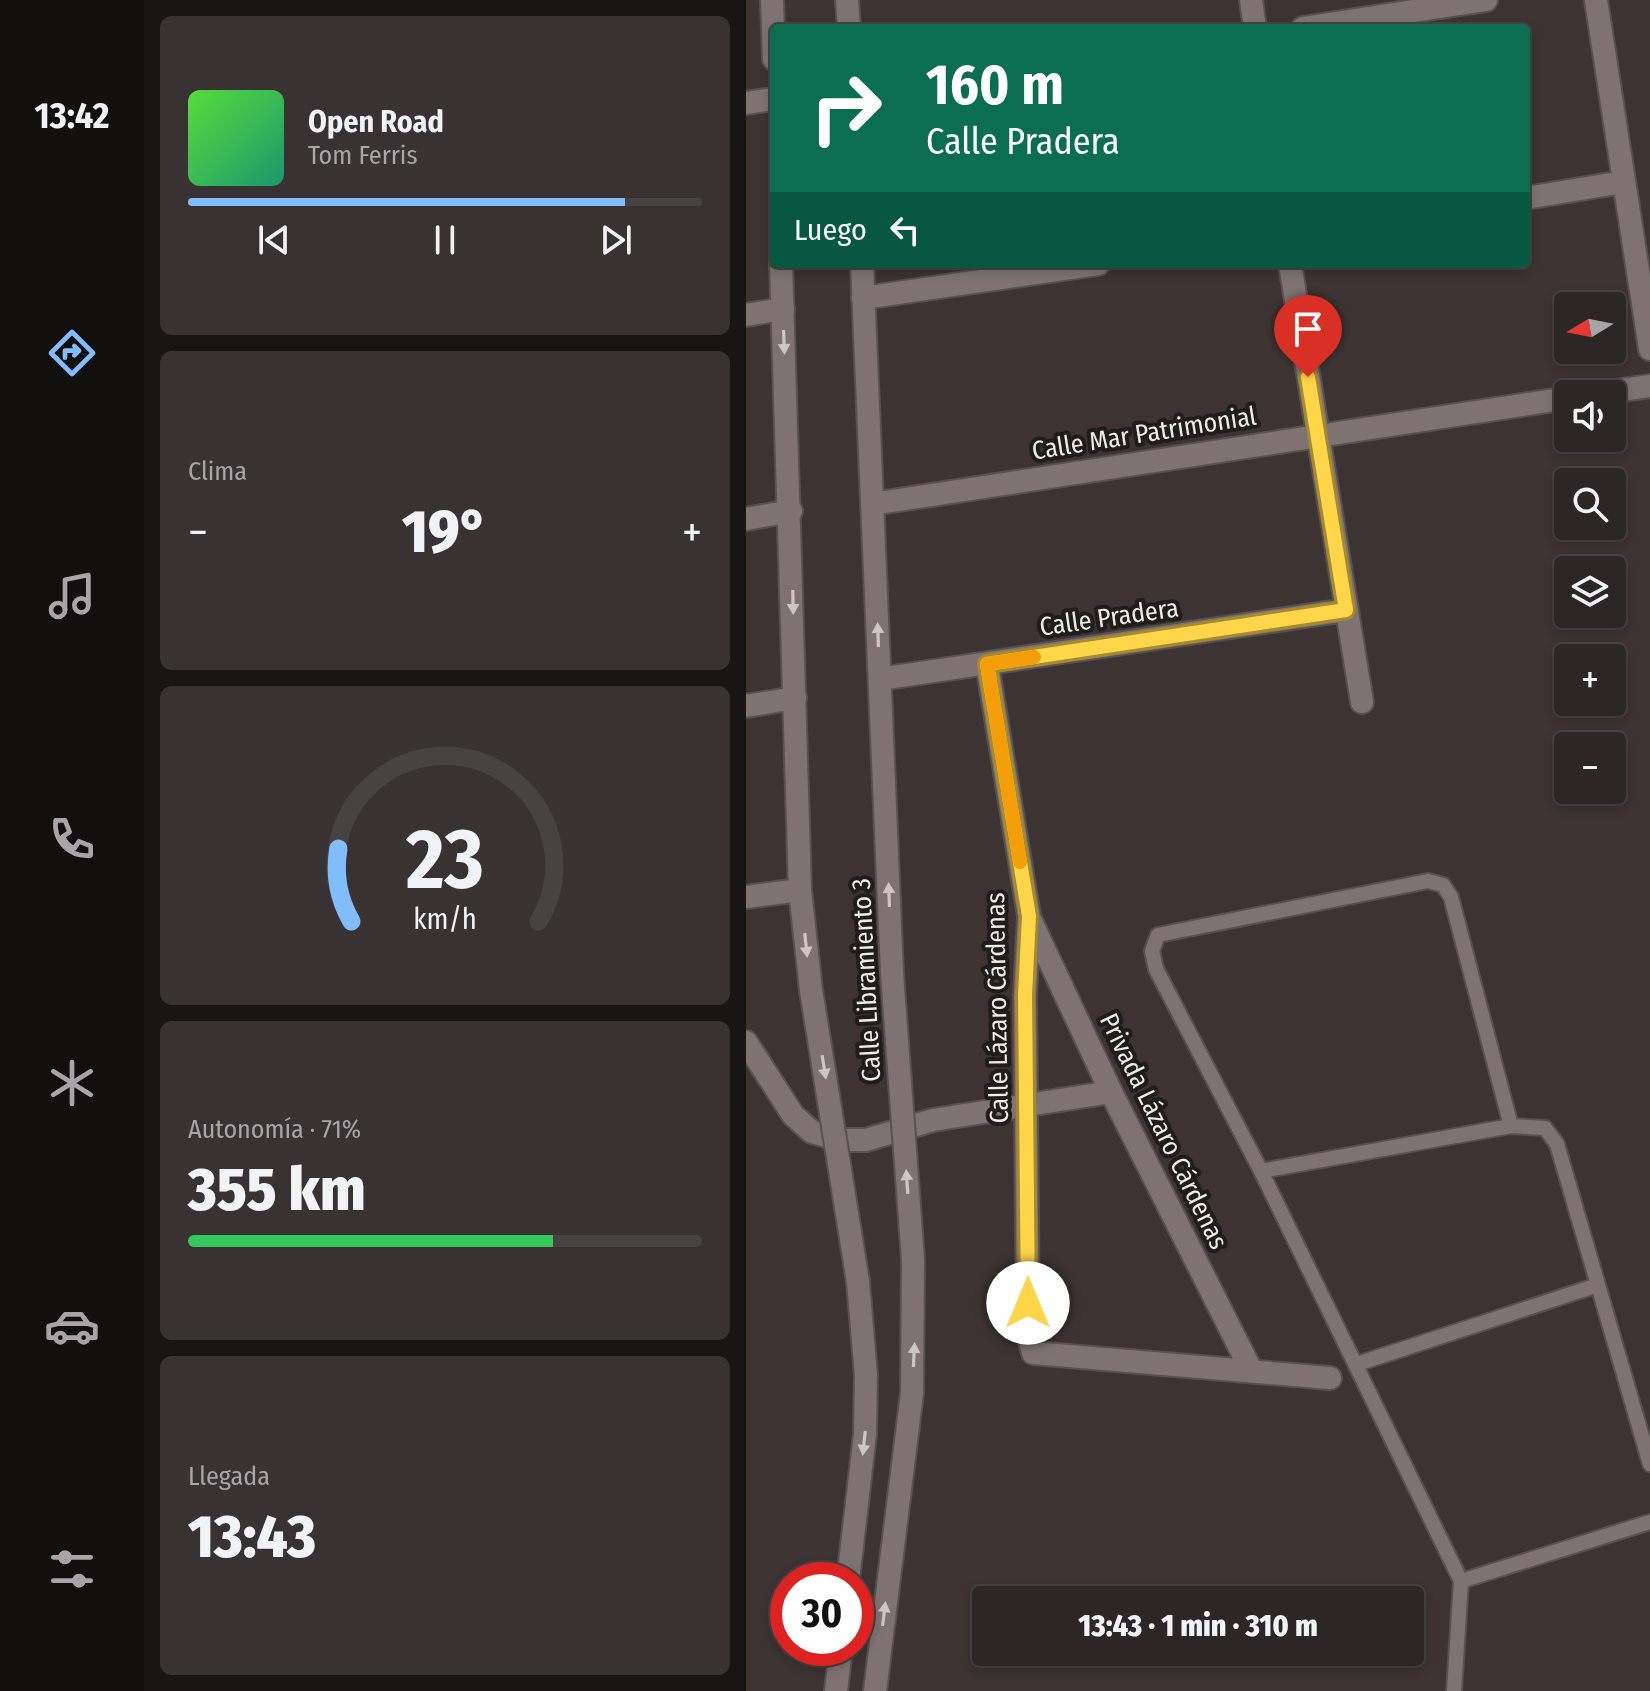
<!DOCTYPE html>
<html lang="es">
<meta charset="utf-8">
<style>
body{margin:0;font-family:"Fira Sans Condensed",sans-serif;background:#393232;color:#f1f3f6;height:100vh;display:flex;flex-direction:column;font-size:30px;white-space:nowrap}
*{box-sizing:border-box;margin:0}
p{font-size:26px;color:#a7a5a7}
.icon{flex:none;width:44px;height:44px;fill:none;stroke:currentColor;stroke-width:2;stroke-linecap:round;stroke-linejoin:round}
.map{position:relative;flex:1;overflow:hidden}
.sheet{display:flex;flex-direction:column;gap:16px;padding:16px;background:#191515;width:602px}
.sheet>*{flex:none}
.top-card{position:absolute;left:24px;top:24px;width:760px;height:244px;border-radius:8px;box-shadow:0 4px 12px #0003,0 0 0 2px #484343;background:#0b6e4f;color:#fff;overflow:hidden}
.needle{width:52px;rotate:260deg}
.tools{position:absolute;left:808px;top:292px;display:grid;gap:16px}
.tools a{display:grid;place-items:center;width:72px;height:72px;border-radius:8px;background:#2d2626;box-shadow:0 4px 12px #0003,0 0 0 2px #484343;font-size:40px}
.speed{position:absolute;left:24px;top:1562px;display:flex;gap:16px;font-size:40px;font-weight:700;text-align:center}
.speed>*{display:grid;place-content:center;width:104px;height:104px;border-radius:50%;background:#2d2626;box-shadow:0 4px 12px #0003,0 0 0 2px #484343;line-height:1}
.speed .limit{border:12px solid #d22;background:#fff;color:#111}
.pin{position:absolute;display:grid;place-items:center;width:68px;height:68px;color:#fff;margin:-82px -34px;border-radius:50% 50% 50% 0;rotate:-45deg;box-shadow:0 0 8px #0007}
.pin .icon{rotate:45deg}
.me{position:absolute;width:88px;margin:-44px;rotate:0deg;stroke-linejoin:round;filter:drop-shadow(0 0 6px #0008)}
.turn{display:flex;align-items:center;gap:28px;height:168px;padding:0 24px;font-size:36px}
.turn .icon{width:104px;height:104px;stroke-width:2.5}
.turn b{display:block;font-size:56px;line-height:68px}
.then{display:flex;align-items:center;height:76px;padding:0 24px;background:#0003;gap:16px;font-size:30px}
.big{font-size:60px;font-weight:800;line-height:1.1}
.sheet .tile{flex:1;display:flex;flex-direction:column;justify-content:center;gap:12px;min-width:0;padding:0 28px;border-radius:12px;background:#393232}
.sheet .dial{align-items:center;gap:0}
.dial svg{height:208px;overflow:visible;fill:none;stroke:#484343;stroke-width:7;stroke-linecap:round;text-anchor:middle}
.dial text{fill:#f1f3f6;stroke:none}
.song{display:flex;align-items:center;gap:24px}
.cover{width:96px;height:96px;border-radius:12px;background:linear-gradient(135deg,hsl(110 70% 55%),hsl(160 70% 35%))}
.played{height:8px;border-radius:4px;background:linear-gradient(90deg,#80bdfa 85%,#484343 85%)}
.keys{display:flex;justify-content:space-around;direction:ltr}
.heat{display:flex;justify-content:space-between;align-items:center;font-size:44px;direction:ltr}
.charge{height:12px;border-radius:6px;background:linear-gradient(90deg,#34c759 71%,#484343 0)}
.trip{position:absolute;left:226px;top:1586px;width:452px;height:80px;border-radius:8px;background:#2d2626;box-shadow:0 4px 12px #0003,0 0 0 2px #484343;font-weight:800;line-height:80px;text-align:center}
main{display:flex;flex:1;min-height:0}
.menu{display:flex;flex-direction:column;width:144px;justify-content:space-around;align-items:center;background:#120f0f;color:#a7a5a7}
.menu .icon{width:56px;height:56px}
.menu .current{color:#80bdfa}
.menu b{font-size:36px;color:#f1f3f6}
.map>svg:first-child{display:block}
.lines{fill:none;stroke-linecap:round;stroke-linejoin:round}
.service-casing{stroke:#585150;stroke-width:18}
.minor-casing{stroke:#585150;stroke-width:26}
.tertiary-casing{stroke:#585150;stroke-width:26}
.service{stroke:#7e7372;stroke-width:14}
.minor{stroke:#7e7372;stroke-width:22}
.tertiary{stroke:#7e7372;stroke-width:22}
.tertiary-bridge-casing{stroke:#585150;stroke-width:26;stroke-linecap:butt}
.tertiary-bridge{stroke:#7e7372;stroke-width:22}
.oneway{fill:#cec6c5}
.route-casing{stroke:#a68a30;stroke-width:20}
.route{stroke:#ffd54a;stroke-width:14}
.slow{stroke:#f59e0b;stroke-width:14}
.labels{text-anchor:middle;stroke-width:8;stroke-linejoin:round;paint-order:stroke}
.street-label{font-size:26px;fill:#f0eae9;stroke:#201c1c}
</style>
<main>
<nav class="menu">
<b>13:42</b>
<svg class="icon current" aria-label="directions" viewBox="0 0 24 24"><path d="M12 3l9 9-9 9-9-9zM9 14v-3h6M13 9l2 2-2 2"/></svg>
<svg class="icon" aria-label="music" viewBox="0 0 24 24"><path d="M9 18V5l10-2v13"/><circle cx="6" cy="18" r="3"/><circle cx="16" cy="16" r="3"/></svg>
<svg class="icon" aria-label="phone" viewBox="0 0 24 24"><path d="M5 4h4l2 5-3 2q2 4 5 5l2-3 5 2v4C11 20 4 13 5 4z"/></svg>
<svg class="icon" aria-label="climate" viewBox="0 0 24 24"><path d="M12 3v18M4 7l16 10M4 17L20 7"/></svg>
<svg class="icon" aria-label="car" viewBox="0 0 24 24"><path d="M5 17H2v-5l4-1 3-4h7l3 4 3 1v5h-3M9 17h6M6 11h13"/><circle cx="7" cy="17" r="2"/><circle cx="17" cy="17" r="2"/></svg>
<svg class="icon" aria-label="filters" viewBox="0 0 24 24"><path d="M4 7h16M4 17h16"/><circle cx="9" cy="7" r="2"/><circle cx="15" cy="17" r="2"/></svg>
</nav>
<section class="sheet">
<div class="tile">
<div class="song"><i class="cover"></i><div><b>Open Road</b><p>Tom Ferris</p></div></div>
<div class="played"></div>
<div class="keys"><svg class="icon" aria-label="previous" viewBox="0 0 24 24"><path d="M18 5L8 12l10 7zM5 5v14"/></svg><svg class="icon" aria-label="pause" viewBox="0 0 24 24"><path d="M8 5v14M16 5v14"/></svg><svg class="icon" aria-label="next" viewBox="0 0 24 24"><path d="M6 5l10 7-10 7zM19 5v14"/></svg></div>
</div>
<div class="tile"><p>Clima</p>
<div class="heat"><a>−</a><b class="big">19°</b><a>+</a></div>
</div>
<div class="tile dial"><svg viewBox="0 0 100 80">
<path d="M14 69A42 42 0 1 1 86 69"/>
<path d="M14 69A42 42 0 0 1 9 41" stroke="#80bdfa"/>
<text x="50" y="56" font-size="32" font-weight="700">23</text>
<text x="50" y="72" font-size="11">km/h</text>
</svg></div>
<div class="tile"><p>Autonomía · 71%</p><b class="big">355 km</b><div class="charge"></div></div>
<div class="tile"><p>Llegada</p><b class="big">13:43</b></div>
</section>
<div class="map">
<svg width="904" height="1691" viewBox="0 0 904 1691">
<rect width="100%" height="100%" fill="#3c3332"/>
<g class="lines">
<g class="service-casing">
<path id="service" d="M515 1171 765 1126 799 1128 811 1144 904 1464
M611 1364 852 1285
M715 1581 515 1171 410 969 406 951 412 935 682 881 697 885 705 897 765 1126
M708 1691 715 1581 904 1522"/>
</g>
<g class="minor-casing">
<path id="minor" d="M505 0 509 28
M850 0 904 349
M557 28 740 0
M0 103 28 99
M780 198 877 182
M544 264 616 702
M117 298 352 264
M0 315 37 309
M848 394 904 386
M126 504 822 398
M0 519 45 511
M241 664 283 916 279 995 282 1332 287 1353 584 1378
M134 679 600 610
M0 706 49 698
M0 897 54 890
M284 919 365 1092 505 1370
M0 1042 47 1115 66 1132 96 1140H120L187 1120 365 1092"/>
</g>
<g class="tertiary-casing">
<path id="tertiary" d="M26 0 28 59
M101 0 103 28
M35 264 54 890 65 990
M116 264 146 973
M102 1580 119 1434 120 1375 112 1282
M90 1691 95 1648
M129 1691 166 1393 167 1260"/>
</g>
<use href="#service" class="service"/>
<use href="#minor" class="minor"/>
<use href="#tertiary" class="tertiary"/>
<g class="tertiary-bridge-casing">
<path id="tertiary-bridge" d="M146 973 167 1260
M65 990 112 1282"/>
</g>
<use href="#tertiary-bridge" class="tertiary-bridge"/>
</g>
<defs><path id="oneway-solid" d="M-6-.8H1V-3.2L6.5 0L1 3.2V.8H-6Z" transform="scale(2)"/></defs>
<g class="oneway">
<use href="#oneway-solid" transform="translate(38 342) rotate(88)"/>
<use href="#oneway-solid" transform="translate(47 602) rotate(89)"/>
<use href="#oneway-solid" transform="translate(132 635) rotate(-92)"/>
<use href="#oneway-solid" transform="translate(143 895) rotate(-92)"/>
<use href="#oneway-solid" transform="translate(60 945) rotate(84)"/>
<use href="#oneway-solid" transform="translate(78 1067) rotate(81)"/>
<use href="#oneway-solid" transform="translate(161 1182) rotate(-94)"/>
<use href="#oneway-solid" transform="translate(168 1355) rotate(-87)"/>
<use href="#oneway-solid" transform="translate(118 1443) rotate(96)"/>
<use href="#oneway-solid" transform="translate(138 1614) rotate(-83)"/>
</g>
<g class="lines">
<g class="route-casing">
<path id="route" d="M282 1303 279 995 283 916 241 664 600 610 562 377"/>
</g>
<use href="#route" class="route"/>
<path class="slow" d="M274 862 241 664 288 657"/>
</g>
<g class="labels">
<g class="street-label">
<text transform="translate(398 433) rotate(-9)" y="9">Calle Mar Patrimonial</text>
<text transform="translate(363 617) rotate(-8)" y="9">Calle Pradera</text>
<text transform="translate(120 980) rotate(-93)" y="9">Calle Libramiento 3</text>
<text transform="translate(251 1008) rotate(-91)" y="9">Calle Lázaro Cárdenas</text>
<text transform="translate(418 1131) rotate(64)" y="9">Privada Lázaro Cárdenas</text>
</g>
</g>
</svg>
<div class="tools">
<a><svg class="needle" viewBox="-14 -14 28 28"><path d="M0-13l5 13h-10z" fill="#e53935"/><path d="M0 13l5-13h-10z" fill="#a7a5a7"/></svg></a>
<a><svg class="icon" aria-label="sound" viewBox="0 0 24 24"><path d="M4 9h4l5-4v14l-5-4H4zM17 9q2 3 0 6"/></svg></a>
<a><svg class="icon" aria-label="search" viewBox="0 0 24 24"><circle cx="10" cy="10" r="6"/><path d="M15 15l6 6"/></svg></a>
<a><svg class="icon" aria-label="layers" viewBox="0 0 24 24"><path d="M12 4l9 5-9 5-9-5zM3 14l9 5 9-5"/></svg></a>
<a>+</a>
<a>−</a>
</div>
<div class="speed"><div class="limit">30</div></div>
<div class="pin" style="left:562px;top:377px;background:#d93025"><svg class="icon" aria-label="arrive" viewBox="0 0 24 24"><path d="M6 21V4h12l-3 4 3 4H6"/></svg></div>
<svg class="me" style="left:282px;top:1303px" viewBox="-20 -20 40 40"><circle r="19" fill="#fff"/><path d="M0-13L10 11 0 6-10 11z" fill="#ffd54a"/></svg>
<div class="trip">13:43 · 1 min · 310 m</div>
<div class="top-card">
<div class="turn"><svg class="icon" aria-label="right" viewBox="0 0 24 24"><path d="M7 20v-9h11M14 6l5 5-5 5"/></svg><div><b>160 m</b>Calle Pradera</div></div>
<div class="then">Luego<svg class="icon" aria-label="left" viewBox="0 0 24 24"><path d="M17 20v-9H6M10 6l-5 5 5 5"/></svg></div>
</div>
</div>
</main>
